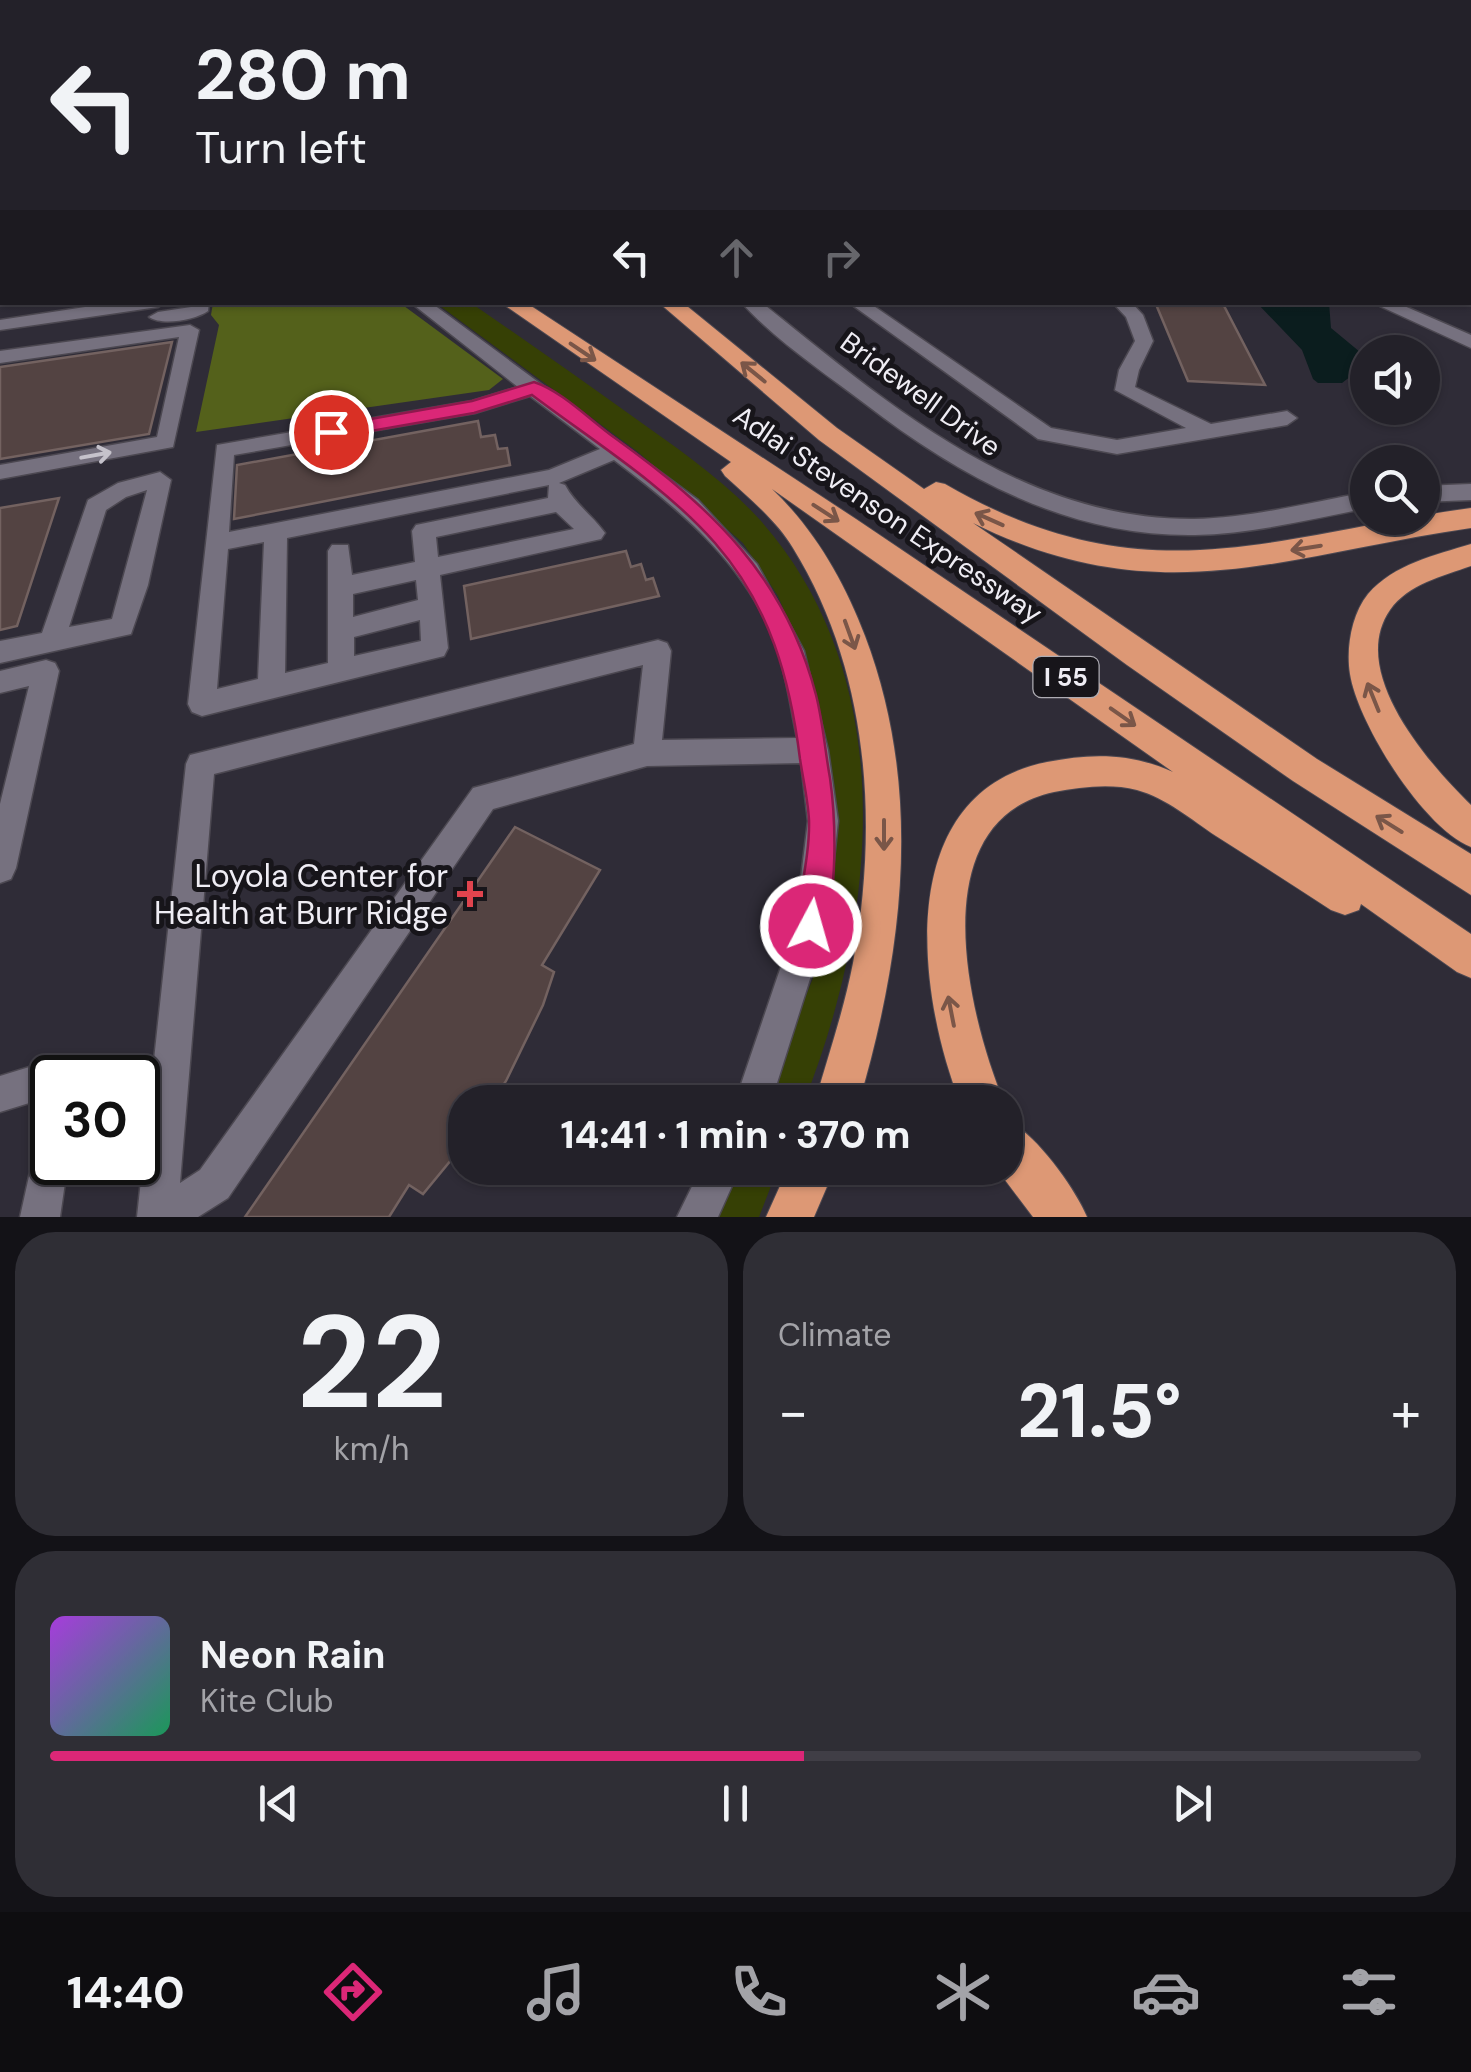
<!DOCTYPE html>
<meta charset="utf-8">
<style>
body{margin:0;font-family:"DM Sans",sans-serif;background:#2f2e35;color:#f1f3f6;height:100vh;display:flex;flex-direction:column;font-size:38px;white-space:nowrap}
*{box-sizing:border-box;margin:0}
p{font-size:32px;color:#a3a3a8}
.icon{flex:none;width:55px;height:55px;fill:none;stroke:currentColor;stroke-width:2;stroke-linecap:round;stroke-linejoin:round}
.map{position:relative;height:1217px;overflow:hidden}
.panel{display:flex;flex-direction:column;gap:15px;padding:15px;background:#131217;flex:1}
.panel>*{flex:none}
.hud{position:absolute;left:0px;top:0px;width:1472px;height:305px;box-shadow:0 2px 8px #0004,0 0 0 2px #403e46;background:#232129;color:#f1f3f6;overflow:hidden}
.buttons{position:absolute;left:1350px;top:335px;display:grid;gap:20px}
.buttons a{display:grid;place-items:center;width:90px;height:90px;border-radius:50%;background:#232129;box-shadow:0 2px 8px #0004,0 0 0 2px #403e46;font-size:50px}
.speed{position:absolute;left:30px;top:1055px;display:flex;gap:20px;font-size:50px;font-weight:700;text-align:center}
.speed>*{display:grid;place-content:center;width:130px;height:130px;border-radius:50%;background:#232129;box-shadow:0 2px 8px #0004,0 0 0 2px #403e46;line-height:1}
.speed .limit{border:5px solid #111;border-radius:15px;background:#fff;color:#111}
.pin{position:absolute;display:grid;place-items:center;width:85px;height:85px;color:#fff;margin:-42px;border:5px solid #fff;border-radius:50%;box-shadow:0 2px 10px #0007}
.me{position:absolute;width:110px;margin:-55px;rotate:6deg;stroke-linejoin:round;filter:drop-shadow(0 0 8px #0008)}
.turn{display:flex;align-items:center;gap:35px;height:210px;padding:0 30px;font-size:45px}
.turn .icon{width:130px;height:130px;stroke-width:2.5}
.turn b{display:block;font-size:70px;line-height:85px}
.lanes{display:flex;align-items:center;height:95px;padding:0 30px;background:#0003;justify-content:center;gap:50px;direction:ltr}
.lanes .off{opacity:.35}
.big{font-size:75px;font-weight:800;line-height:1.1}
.panel .widget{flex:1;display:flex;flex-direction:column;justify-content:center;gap:15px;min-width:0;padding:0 35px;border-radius:40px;background:#2f2e35}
.panel .dial{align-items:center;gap:0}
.dial b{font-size:130px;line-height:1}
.song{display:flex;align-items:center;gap:30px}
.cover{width:120px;height:120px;border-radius:15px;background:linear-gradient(135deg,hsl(280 70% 55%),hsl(150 70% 35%))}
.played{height:10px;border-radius:5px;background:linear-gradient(90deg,#db2777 55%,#403e46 55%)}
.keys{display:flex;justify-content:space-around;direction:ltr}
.heat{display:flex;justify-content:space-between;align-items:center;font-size:55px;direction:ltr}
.panel .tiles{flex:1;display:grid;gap:15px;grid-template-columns:1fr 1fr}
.widget:last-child{grid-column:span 2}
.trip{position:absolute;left:448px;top:1085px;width:575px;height:100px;border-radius:40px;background:#232129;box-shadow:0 2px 8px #0004,0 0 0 2px #403e46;font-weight:800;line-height:100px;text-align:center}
.dock{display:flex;height:160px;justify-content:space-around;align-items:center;background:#0e0d10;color:#a3a3a8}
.dock .icon{width:70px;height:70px}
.dock .selected{color:#db2777}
.dock b{font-size:45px;color:#f1f3f6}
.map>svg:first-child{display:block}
.green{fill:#364005}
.forest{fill:#54611b}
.water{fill:#0b1d1e}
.building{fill:#534342;stroke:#736260;stroke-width:2.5}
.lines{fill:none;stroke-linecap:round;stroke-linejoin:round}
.minor-casing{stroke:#4c4851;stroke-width:3}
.highway-casing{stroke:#4c4851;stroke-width:2}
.minor{fill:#76717f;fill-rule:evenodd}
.highway{fill:#dd9875;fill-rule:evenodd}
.oneway{stroke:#7a5648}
.oneway2{stroke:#c5c2cb}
.route{fill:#db2777;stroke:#8e194d;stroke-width:2.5}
.health-dot{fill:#e0444e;stroke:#17151a;stroke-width:4}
.labels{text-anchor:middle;stroke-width:10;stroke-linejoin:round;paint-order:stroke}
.shield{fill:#17151a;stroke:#aeacb3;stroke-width:2.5}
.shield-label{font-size:25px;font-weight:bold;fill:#efedf4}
.street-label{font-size:28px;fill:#efedf4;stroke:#17151a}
.near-poi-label{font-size:32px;fill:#efedf4;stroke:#17151a;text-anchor:end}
</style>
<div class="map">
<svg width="1471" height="1217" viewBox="0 0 1471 1217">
<rect width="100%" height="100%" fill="#2f2c37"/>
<path class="green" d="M436 303H471C525 340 579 378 632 416 677 448 724 480 761 521 902 680 877 918 804 1102H764L813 978 832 830 808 668 778 596 743 543 638 452Z
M738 1168H778L759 1217H718Z"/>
<path class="forest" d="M213 303H400L503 379 489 390 196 432 219 325 211 315Z"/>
<path class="water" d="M1257 303H1329L1331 328 1360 352 1364 366 1342 383H1318L1313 379 1302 350Z"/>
<path class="building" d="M1155 302H1222L1265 385 1188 381Z
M172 342 149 434 0 459V367Z
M478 421 481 437 495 435 498 449 507 448 510 465 234 519 237 465Z
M59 498 17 626 0 630V508Z
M626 551 631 567 641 564 646 580 653 578 659 596 471 639 464 586Z
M515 827 600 870 542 965 554 972 543 1005 506 1081 492 1102H465V1143L423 1194 409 1185 389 1217H245Z"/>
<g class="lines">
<g class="minor-casing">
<path id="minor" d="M1470 198 1471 199V209L1470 208Z
M0 206 2 207V216H0Z
M1470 237H1471V247H1470Z
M118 302H166L158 307 0 330V320Z
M191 302H209L208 311C195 320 162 326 149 317L158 312 191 307Z
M410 302H430L698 500 757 564 804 651 828 750 838 821 827 925 771 1102H735L795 925 808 821 801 763 647 766 493 809 228 1198 198 1217H137L186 764 190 755 658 640 667 643 671 651 662 740 797 738C791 710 787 680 779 654 752 569 682 511 614 460L559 483 565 485C575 504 592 515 605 533L601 539 440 575 448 648 444 656 202 716 192 712 188 704 217 445 472 401 518 387ZM530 396 600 449 549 470 229 532 234 455 475 413ZM549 485 548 498 416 525 412 531 415 562 352 575 348 545H332L328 551V663L285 673 287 538ZM556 512 574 529 438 557 436 537ZM264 542 258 679 217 689 228 549ZM416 580 418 600 353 617V594ZM420 620 421 641 354 656V637ZM643 665 634 744 473 788 200 1170 180 1183 214 774Z
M741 302H761C889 405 1021 520 1194 519 1252 518 1311 502 1368 492V508C1311 519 1253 534 1195 535 1069 537 961 478 864 403 823 372 775 340 741 302Z
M848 302H868L1051 428 1117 440 1186 428 1115 390 1119 370 1135 341 1126 317 1112 302H1131L1143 315 1153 341 1139 370 1135 387 1211 424 1287 411 1297 418 1287 425 1117 454 1038 439Z
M1371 302H1395L1471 335V348Z
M190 325 199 330 173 447 0 479V465L157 437 179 337 0 363V351Z
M160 472 171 480 148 585 131 634 0 663V641L42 633 88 500 118 483ZM147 490 112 619 69 627 106 510 126 497Z
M1471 484V500L1422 502V486Z
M46 660 55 663 59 671 16 868 11 879 0 883V804L29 686 0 693V671Z
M52 1060 65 1065 70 1078H52V1096L0 1112V1076Z
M52 1125V1162H68L60 1217H20L39 1131Z
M701 1168H740L718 1217H677Z"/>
</g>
<g class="highway-casing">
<path id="highway" d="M500 302H525L856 519 1471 934V978L1457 972 1361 904 1359 910 1345 915 1331 910C1293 885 1254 860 1216 836 1192 820 1166 798 1137 790 1110 783 1081 787 1054 792 920 821 968 1015 1004 1102H960C917 993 892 793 1047 762 1092 753 1131 753 1173 772L772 489C815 530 844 581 865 636 923 789 904 949 859 1102H815C828 1056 844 1010 853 963 879 823 869 671 793 548 776 520 749 498 725 476L721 470 731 462Z
M658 302H682L837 428 924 489 936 482 945 484C1144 599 1269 536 1471 508V528C1284 555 1159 615 973 523L1317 759 1471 854V895L1293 781 1127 665 819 440Z
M1471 544V566C1443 576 1408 584 1390 610 1347 672 1430 765 1471 805V847C1424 829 1358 724 1350 674 1346 649 1351 615 1368 594 1394 564 1435 555 1471 544Z
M1005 1119C1034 1131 1075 1188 1087 1217H1033L996 1168H1005Z
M788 1168H835L814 1217H766Z"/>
</g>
<use href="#minor" class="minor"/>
<use href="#highway" class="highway"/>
</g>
<defs><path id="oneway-shaft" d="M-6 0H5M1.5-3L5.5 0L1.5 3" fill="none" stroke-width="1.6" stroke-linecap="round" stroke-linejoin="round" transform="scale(2.5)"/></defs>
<g class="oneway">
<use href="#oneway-shaft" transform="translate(583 352) rotate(34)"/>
<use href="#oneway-shaft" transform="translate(753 372) rotate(-141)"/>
<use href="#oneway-shaft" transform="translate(826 513) rotate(33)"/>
<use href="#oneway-shaft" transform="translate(989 519) rotate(-156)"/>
<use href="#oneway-shaft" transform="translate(1306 548) rotate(171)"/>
<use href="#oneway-shaft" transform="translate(850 635) rotate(70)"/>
<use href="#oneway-shaft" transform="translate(1373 697) rotate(-112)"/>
<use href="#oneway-shaft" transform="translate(1123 717) rotate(35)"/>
<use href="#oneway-shaft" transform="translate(1389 824) rotate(-148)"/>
<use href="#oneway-shaft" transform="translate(884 835) rotate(90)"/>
<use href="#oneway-shaft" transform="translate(951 1011) rotate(-101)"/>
</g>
<use class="oneway2" href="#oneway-shaft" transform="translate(96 455) rotate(-10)"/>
<linearGradient id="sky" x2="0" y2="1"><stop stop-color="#1a181e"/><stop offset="0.45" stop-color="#474b5e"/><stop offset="1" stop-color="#474b5e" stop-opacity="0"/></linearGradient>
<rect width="1471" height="312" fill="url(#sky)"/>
<path class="route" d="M534 382C562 391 591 421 615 438 712 508 785 576 816 695 823 722 825 751 830 778 836 820 838 897 822 936L811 940 800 936 796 926C800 891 810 854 809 820 808 800 803 779 800 759 790 679 770 606 715 543 664 485 593 441 532 395L474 413 331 438 322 432 331 426 472 401Z"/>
<path class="health-dot" d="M465 879h10v10h10v10h-10v10h-10v-10h-10v-10h10z"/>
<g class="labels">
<rect class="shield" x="1033.5" y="657" width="65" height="40" rx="8"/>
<g class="shield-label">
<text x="1066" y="686">I 55</text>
</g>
<g class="street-label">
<text transform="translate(921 394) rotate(36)" y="10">Bridewell Drive</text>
<text transform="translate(888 514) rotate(34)" y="10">Adlai Stevenson Expressway</text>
</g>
<g class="near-poi-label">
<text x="448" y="887">Loyola Center for<tspan x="448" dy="37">Health at Burr Ridge</tspan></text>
</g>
</g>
</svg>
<div class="buttons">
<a><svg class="icon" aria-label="sound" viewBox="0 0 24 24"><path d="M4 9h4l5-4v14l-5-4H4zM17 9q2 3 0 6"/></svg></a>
<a><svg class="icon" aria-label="search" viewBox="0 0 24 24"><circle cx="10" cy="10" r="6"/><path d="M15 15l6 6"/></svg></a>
</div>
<div class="speed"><div class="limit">30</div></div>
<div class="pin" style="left:331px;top:432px;background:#d93025"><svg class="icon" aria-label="arrive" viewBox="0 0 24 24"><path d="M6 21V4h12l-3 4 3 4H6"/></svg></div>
<svg class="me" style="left:811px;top:926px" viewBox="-20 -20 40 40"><circle r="17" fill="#db2777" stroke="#fff" stroke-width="3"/><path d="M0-11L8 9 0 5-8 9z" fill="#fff"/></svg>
<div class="trip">14:41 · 1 min · 370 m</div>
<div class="hud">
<div class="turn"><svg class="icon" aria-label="left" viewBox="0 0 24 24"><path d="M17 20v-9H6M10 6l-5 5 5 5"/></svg><div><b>280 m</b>Turn left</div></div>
<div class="lanes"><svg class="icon" aria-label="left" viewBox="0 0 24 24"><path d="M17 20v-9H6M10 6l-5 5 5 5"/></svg><svg class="icon off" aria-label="ahead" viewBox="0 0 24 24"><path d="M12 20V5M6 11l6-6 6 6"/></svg><svg class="icon off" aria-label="right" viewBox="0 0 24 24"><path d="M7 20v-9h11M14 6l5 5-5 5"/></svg></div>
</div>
</div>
<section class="panel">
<div class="tiles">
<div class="widget dial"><b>22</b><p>km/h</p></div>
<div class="widget"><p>Climate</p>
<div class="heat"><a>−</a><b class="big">21.5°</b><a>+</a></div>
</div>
<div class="widget">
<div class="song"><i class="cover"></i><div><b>Neon Rain</b><p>Kite Club</p></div></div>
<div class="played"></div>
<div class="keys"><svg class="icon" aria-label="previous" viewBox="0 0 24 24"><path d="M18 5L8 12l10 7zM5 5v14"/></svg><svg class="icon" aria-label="pause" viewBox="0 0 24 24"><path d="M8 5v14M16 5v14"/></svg><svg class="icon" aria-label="next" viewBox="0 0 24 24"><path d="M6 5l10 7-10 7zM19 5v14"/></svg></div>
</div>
</div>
</section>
<nav class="dock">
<b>14:40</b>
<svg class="icon selected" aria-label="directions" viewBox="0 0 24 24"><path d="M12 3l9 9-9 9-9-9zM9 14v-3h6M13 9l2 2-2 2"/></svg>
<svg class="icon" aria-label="music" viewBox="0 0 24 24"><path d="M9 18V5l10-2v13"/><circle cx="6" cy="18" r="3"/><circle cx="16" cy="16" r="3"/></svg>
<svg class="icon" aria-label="phone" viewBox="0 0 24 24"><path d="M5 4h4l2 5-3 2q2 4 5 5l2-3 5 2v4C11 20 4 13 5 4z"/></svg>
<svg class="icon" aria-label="climate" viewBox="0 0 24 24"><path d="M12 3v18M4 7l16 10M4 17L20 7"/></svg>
<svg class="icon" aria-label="car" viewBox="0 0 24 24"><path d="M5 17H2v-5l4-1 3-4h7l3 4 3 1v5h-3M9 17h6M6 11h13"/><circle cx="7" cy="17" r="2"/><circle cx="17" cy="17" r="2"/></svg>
<svg class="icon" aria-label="filters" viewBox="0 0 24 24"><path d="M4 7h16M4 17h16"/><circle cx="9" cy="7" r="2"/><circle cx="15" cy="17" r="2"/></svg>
</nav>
